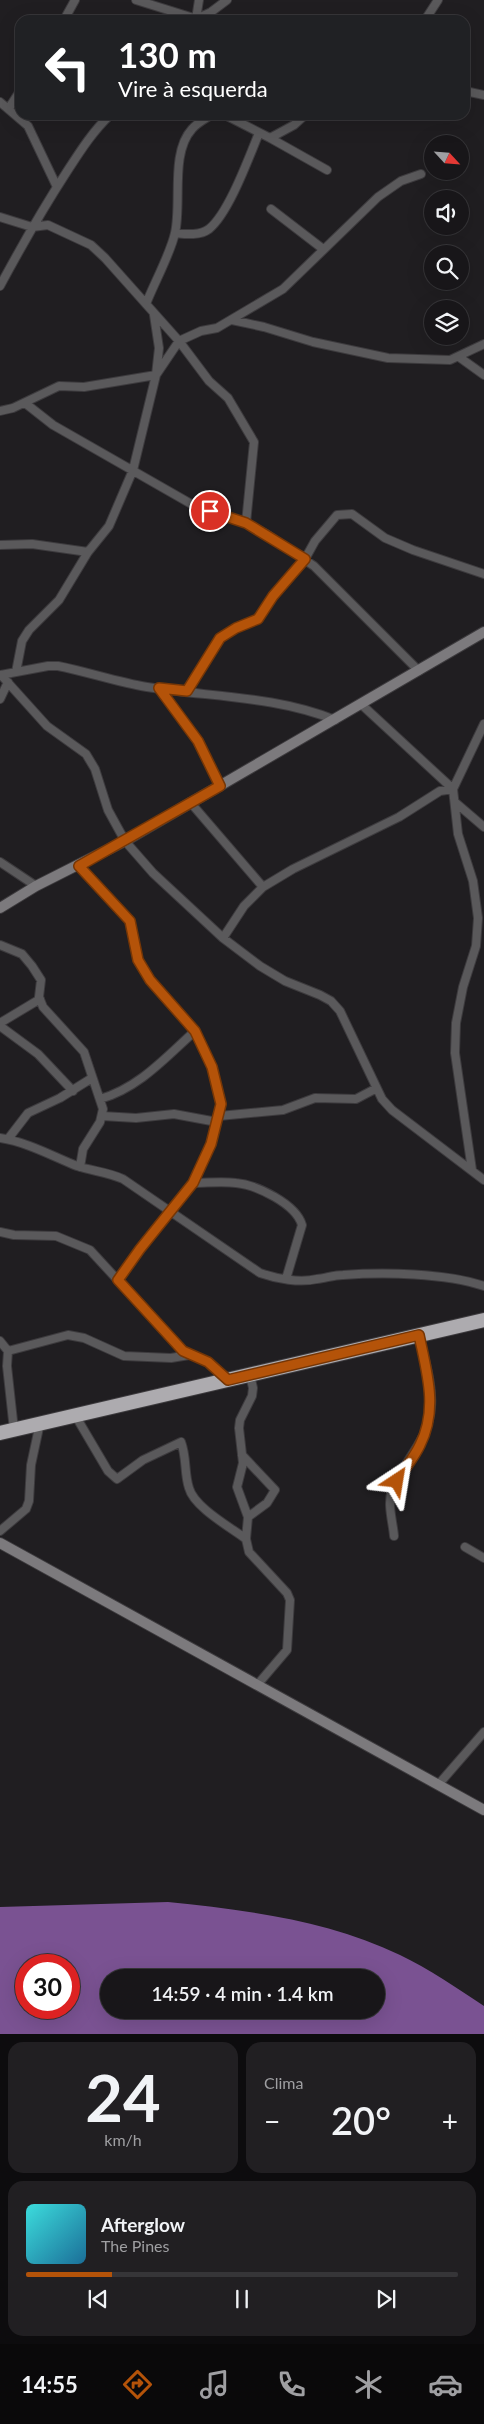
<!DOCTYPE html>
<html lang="pt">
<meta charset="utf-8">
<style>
body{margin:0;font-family:Lato,sans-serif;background:#211f22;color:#f1f3f6;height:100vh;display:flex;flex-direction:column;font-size:19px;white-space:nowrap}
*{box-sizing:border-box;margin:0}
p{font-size:16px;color:#9f9fa2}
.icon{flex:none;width:28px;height:28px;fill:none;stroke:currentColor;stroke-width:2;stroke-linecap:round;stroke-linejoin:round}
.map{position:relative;height:2034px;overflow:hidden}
.details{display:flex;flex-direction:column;gap:8px;padding:8px;background:#0d0c0e;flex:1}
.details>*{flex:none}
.hud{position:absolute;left:15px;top:15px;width:455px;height:105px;border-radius:15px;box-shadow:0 5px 20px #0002,0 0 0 1px #363538;background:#202124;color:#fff;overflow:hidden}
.needle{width:32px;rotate:116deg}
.controls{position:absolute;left:424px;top:135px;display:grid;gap:10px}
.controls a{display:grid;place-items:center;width:45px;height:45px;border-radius:50%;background:#181619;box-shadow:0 5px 20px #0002,0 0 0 1px #363538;font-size:25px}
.speed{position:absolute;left:15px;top:1954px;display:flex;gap:10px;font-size:25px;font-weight:700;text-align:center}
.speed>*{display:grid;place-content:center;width:65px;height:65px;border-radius:50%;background:#181619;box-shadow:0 5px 20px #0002,0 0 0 1px #363538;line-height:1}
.speed .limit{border:8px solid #d22;background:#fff;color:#111}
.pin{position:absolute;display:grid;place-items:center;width:42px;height:42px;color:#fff;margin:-21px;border:2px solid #fff;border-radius:50%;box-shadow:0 1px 5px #0007}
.me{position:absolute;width:55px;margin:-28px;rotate:33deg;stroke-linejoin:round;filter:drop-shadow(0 0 4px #0008)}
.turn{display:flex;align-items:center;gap:18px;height:105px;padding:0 20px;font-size:22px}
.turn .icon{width:65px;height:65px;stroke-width:2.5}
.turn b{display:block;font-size:35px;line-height:42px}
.big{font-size:38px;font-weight:600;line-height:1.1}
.details .widget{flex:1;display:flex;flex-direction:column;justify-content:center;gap:8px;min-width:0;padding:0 18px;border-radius:15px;background:#211f22}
.details .dial{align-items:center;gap:0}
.dial b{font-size:65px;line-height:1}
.song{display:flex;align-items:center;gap:15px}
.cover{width:60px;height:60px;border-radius:8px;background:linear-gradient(135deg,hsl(180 70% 55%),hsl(200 70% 35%))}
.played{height:5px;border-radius:2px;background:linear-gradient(90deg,#b45309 20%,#363538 20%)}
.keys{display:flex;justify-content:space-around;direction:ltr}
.heat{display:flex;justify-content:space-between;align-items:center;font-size:28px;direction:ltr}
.details .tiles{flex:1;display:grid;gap:8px;grid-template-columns:1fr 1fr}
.widget:last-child{grid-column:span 2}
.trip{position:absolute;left:100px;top:1969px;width:285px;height:50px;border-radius:25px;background:#181619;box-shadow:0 5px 20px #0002,0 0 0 1px #363538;font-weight:600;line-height:50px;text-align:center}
.tabs{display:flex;height:80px;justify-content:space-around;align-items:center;background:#0a090a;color:#9f9fa2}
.tabs .icon{width:35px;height:35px}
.tabs .on{color:#b45309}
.tabs b{font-size:22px;color:#f1f3f6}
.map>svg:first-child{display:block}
.water{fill:#7a5292;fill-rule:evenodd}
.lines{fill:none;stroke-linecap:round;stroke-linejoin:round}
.street-casing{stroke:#3d3b3e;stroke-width:10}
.secondary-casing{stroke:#3d3b3e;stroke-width:12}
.highway-casing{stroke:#3d3b3e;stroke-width:16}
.street{stroke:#5a595b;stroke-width:8}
.secondary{stroke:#7c7a7d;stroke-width:10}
.highway{stroke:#adabaf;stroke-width:14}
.route-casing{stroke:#753606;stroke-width:12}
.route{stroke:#b45309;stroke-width:9}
</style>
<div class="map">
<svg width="484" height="2034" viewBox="0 0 484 2034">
<rect width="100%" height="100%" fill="#201e21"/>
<path class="water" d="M168 1902C246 1910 328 1920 400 1955 429 1969 457 1988 484 2006V2034H0V1907ZM26 1965H69V2008H26ZM109 1978H376V2010H109Z"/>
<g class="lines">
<g class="street-casing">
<path id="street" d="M136 0 200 20
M196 19 211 12 227 0
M196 19 199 0
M64 20 75 0
M425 20 438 0
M465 91 484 95
M0 102 28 126 57 187
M9 108 20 91
M225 115 270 138 294 125 305 115
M270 138 327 170
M271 209 323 249
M0 217 32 227 48 225 91 245 105 258 179 341 209 381 228 398 254 442 246 523
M175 233C185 234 200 236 209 229 229 213 249 157 259 133
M0 286C21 247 42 210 66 173 79 153 92 132 110 115
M146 304C154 283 170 255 175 233 182 203 170 153 192 129 197 123 205 119 211 115
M232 320 264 327 313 342 388 358 450 360 484 344
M459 357 484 375
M25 403 53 425 193 505 246 523 266 534 314 566 419 671
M0 411 13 408 59 386 84 387 156 375 159 348 154 315
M0 545 32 544 88 552
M16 672 22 641 29 630 59 600 88 552 109 526 133 470 156 375 179 341 201 331 217 328 283 289 378 197 401 181 421 174
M0 675 48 666H58C88 672 117 682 147 687 210 697 276 696 335 720
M1 675 47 726 86 754 95 769 108 810 125 841 153 873 223 938 260 966 285 981 320 995 331 1001 340 1011 382 1099 392 1110 484 1180
M159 688 198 741 220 786
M187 691 220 638 236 628 258 619 273 596 305 559 315 541 337 515 352 514 385 538 413 550 484 574
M0 699 8 682
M362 705 453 789 458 834 473 881 478 918 476 946 463 987 456 1023 455 1053 472 1170
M453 789 484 724
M190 802 263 887
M456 803 484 827
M0 862 36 886
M79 866 130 921 138 961 150 980 195 1031 212 1067 221 1105 211 1144 193 1183 140 1249 118 1280
M223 938 244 906 263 887 293 869 399 817 440 791 453 789
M0 945 22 954 32 966 41 980 39 997 43 1007 84 1052 103 1109 100 1122 83 1149 80 1167
M0 1023 40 999
M0 1026 38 1054 73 1091
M100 1099C139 1088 166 1057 195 1031
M102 1116 136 1118 174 1114 217 1122
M219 1116 283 1110 315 1098 356 1099 375 1089
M0 1138C27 1142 52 1156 77 1166 92 1171 108 1172 123 1179L260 1273C277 1279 300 1283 317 1279 326 1278 334 1275 343 1275 384 1272 445 1273 484 1286
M8 1139 28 1113 60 1098 92 1078
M193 1183C207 1183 222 1181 236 1183 257 1185 296 1204 302 1225L286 1279
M0 1232 14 1235 56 1236 90 1250 183 1351 208 1362 228 1380
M0 1341 8 1351
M250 1375 253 1388 252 1396 240 1420 239 1428 243 1463 237 1487 248 1517 246 1539 249 1552 287 1593 290 1600 287 1650 258 1684
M75 1415 108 1471 117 1479 143 1460 181 1442C187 1458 184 1473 189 1488 194 1507 230 1527 246 1539
M14 1430 7 1366 8 1351 68 1335 84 1338 124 1356 171 1358 189 1355
M242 1455 275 1490 267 1503 248 1517
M0 1531 26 1509 29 1501 31 1465 40 1423
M394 1536C393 1523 387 1504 392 1490 403 1461 429 1441 431 1407 433 1384 424 1358 419 1335
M465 1547 484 1558
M438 1785 484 1732"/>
</g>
<g class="secondary-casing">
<path id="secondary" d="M0 908 36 886 125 841 484 632
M0 1543 484 1810"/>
</g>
<g class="highway-casing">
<path id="highway" d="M0 1433 484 1320"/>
</g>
<use href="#street" class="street"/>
<use href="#secondary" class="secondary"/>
<use href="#highway" class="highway"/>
</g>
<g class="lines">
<g class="route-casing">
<path id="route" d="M210 511 246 523 305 559 273 596 258 619 236 628 220 638 187 691 159 688 198 741 220 786 79 866 130 921 138 960 150 980 195 1031 212 1067 221 1104 211 1144 193 1183 140 1249 118 1280 183 1351 208 1362 228 1380 419 1335C427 1373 438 1409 420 1445 414 1458 404 1469 397 1481"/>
</g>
<use href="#route" class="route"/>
</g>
</svg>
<div class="controls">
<a><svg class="needle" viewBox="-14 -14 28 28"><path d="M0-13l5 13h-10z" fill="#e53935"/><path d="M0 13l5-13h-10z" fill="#9f9fa2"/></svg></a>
<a><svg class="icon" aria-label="sound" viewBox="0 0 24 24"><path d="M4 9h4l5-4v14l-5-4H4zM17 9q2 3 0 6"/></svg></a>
<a><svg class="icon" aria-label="search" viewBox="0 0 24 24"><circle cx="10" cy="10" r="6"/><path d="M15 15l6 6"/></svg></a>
<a><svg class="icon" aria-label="layers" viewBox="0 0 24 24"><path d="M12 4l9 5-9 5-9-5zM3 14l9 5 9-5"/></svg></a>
</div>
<div class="speed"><div class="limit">30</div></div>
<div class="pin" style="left:210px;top:511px;background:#d93025"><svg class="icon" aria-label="arrive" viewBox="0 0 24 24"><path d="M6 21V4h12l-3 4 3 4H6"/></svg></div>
<svg class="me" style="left:397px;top:1481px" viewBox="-20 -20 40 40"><path d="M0-17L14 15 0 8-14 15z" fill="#b45309" stroke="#fff" stroke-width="4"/></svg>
<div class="trip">14:59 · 4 min · 1.4 km</div>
<div class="hud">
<div class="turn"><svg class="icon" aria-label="left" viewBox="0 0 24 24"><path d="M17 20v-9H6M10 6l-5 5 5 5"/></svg><div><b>130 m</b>Vire à esquerda</div></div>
</div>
</div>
<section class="details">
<div class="tiles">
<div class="widget dial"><b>24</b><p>km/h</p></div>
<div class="widget"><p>Clima</p>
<div class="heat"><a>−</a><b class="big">20°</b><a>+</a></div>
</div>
<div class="widget">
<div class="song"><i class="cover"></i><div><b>Afterglow</b><p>The Pines</p></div></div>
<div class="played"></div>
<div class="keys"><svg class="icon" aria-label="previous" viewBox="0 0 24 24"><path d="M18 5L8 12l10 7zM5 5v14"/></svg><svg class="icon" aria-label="pause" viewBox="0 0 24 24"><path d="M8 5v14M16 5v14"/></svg><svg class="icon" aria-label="next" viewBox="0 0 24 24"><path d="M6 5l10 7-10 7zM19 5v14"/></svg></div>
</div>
</div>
</section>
<nav class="tabs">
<b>14:55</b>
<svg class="icon on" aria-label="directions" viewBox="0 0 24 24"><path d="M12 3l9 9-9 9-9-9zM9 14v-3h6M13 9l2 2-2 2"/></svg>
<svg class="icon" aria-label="music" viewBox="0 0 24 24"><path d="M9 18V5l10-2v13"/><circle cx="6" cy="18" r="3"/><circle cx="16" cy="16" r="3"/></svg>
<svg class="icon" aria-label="phone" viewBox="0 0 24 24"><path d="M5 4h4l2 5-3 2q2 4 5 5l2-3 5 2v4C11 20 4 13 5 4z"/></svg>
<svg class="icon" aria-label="climate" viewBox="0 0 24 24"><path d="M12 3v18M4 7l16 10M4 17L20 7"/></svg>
<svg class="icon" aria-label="car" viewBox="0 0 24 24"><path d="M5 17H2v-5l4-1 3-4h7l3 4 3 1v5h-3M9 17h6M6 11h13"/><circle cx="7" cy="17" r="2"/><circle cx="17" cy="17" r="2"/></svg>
</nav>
